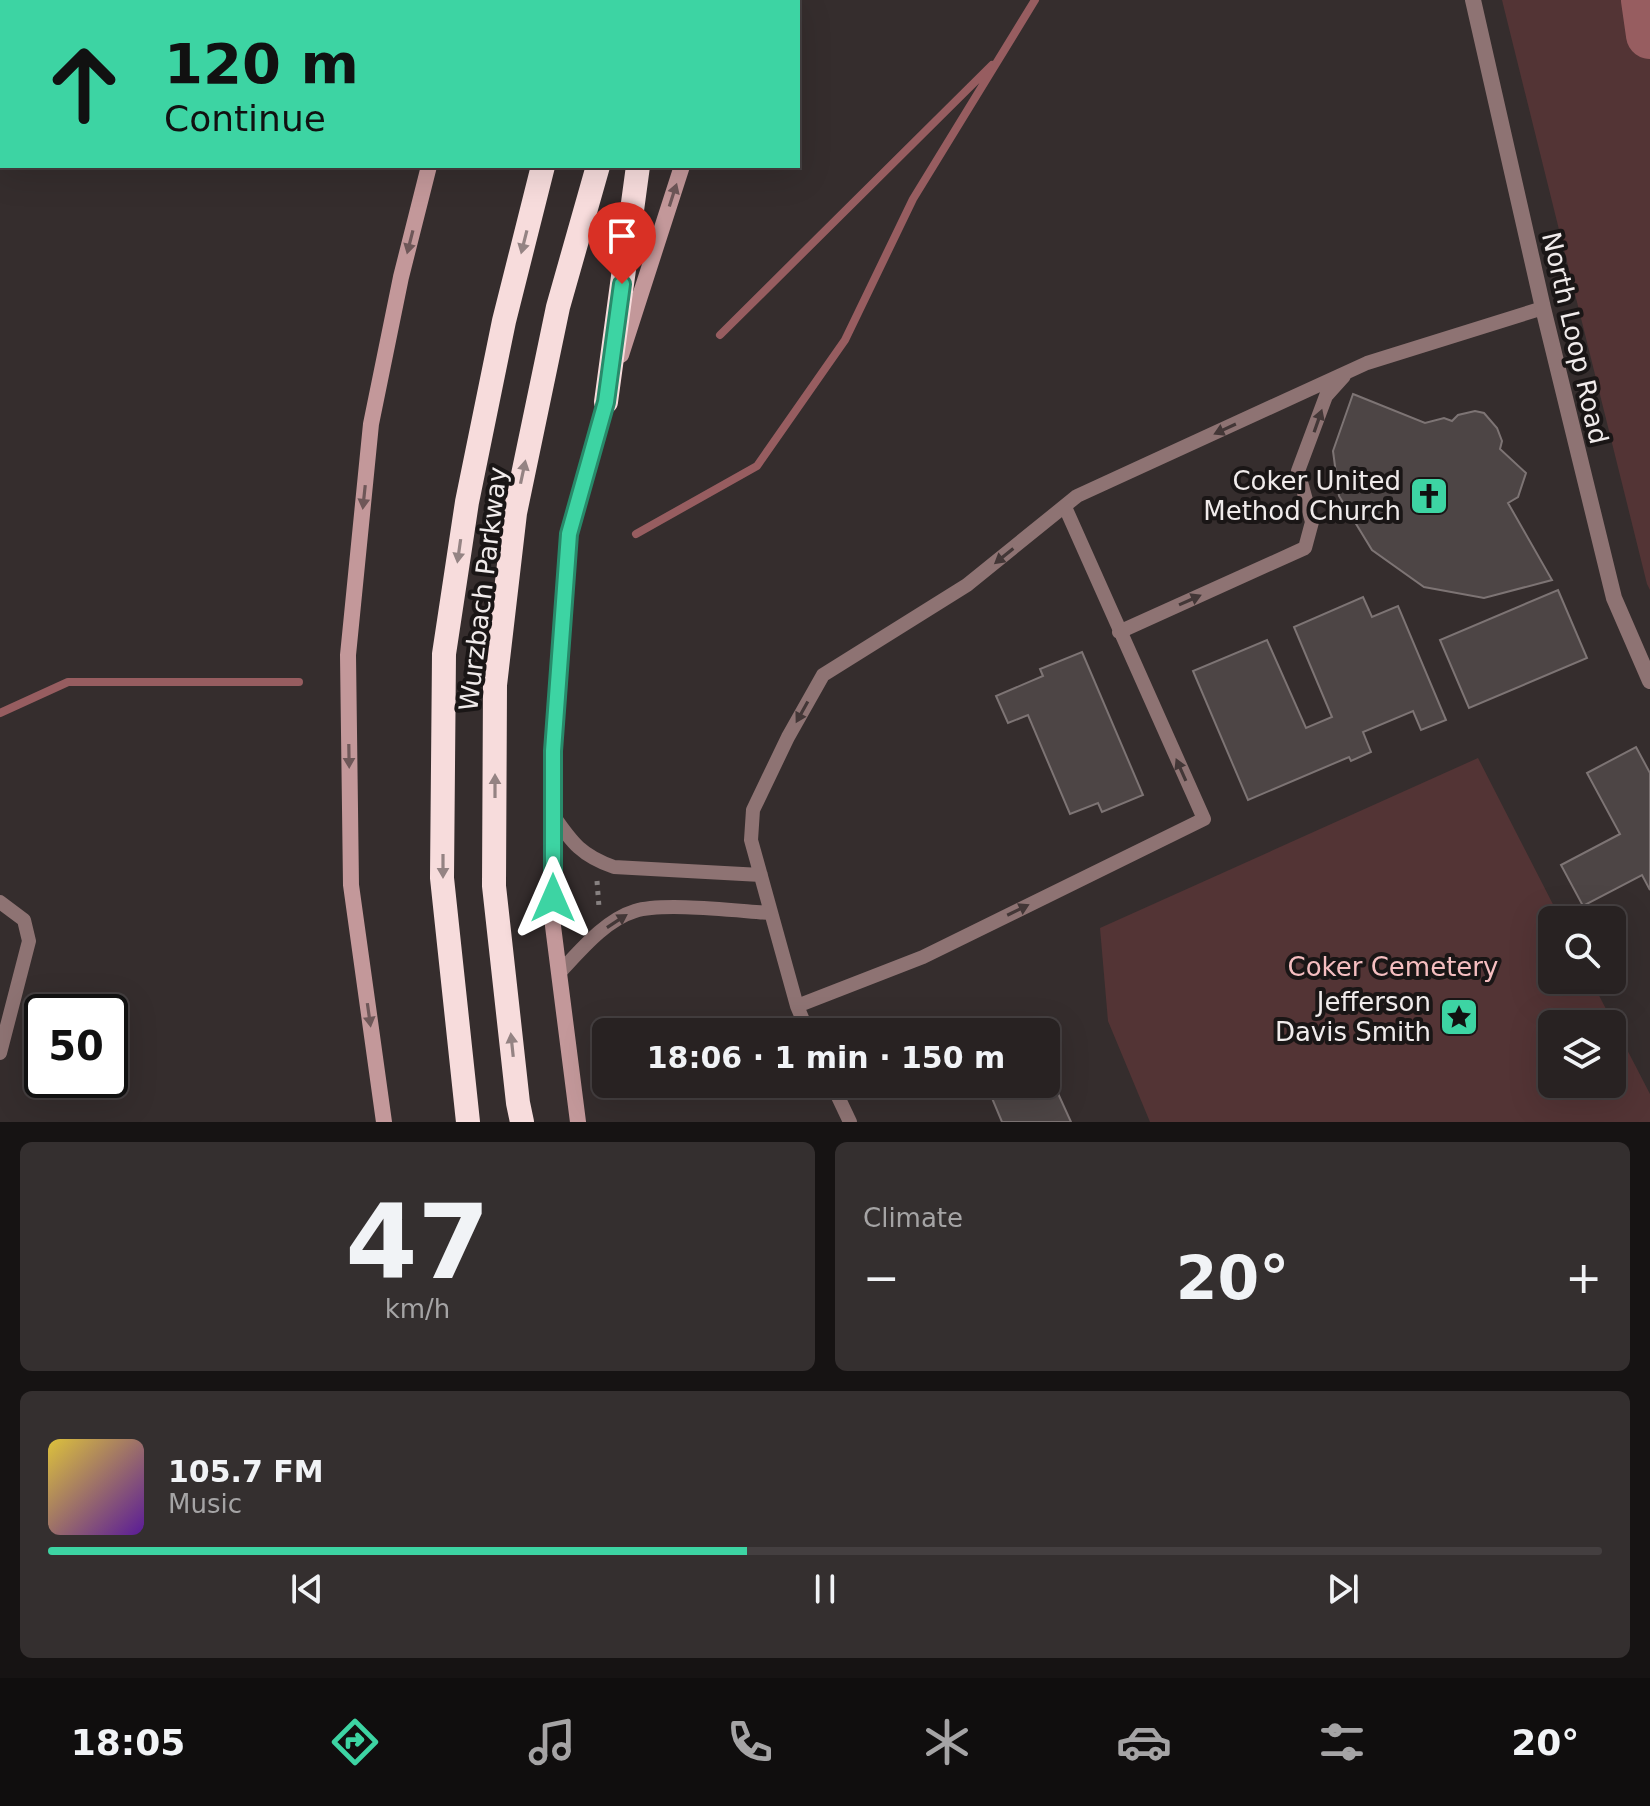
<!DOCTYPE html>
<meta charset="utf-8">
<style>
body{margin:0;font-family:"DejaVu Sans",sans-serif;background:#342f2f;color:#f1f3f6;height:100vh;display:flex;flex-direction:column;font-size:30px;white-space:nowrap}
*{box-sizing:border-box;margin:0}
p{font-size:26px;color:#a5a4a5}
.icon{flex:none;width:44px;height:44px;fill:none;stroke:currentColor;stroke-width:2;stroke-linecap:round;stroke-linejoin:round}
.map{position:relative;height:1122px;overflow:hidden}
.sheet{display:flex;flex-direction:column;gap:20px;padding:20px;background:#161313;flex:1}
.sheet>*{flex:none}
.guide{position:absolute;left:0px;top:0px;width:800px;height:168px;box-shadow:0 8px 32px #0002,0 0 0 2px #443f40;background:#3dd4a3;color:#111;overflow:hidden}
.fabs{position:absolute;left:1538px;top:906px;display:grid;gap:16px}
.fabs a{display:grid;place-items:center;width:88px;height:88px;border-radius:12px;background:#282222;box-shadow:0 8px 32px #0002,0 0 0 2px #443f40;font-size:40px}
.speed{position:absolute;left:24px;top:994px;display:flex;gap:16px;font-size:40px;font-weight:700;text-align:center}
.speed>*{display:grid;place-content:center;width:104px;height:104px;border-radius:50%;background:#282222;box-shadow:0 8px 32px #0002,0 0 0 2px #443f40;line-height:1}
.speed .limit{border:4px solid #111;border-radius:12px;background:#fff;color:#111}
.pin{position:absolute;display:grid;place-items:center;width:68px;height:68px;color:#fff;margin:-82px -34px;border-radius:50% 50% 50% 0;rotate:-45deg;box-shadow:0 0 8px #0007}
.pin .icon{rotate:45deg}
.me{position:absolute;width:88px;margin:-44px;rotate:0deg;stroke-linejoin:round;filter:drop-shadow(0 0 6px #0008)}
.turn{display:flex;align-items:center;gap:28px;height:168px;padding:0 32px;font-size:36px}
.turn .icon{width:104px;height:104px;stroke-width:2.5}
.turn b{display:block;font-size:56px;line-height:68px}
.big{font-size:60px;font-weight:800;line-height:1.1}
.sheet .widget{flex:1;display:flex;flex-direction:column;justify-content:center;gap:12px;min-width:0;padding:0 28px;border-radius:12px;background:#342f2f}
.sheet .dial{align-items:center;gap:0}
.dial b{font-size:104px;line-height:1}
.song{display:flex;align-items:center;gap:24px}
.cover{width:96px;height:96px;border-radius:12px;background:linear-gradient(135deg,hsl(50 70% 55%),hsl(270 70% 35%))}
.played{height:8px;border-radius:4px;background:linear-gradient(90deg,#3dd4a3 45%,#443f40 45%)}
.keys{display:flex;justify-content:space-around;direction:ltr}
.heat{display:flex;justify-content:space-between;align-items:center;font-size:44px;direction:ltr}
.sheet .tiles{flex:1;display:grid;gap:20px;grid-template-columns:1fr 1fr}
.widget:last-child{grid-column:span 2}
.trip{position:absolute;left:592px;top:1018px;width:468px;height:80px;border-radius:12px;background:#282222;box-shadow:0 8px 32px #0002,0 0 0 2px #443f40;font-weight:800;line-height:80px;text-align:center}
.menu{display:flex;height:128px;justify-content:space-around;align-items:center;background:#100e0e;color:#a5a4a5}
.menu .icon{width:56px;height:56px}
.menu .active{color:#3dd4a3}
.menu b{font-size:36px;color:#f1f3f6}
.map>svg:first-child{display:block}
.green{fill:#533435;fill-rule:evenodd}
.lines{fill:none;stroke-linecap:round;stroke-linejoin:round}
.stream{stroke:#975d60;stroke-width:8}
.river{stroke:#975d60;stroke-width:48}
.building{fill:#4d4545;stroke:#7d7474;stroke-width:2}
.path{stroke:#878181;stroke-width:5;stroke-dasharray:4 6;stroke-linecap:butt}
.service{stroke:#8e7373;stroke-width:14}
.minor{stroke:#8e7373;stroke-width:16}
.secondary{stroke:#c3989a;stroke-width:16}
.motorway{stroke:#f7dcdc;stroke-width:24}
.oneway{fill:#6e5758}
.oneway2{fill:#948383}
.oneway3{fill:#433737}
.route-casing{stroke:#288a6a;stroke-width:20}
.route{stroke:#3dd4a3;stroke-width:14}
.labels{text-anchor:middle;stroke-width:8;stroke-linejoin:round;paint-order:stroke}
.street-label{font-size:26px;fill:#f0ebeb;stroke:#1a1616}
.poi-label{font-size:26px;fill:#f0ebeb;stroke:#1a1616;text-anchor:end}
.park-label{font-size:26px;fill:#f5bec0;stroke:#1a1616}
</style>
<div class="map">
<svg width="1650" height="1122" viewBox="0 0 1650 1122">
<rect width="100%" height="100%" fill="#352d2d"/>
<path class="green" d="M1502 0H1650V590L1647 584Z
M1478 758 1561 920H1552V980H1591L1650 1094V1122H1150L1108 1021 1100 928ZM1552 1024H1612V1084H1552Z"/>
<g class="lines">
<path class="stream" d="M720 335 992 65
M636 534 757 466 845 340 913 199 1035 0
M0 713 68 682H299"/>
<path class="river" d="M1645 0 1650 35"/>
</g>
<path class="building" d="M1353 394 1425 423 1444 418 1452 421 1458 415 1475 411 1484 413 1497 428 1502 441 1500 449 1526 473 1518 497 1508 503 1552 580 1484 598 1424 587 1372 550 1339 496 1333 451Z
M1558 590 1587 658 1469 708 1440 640Z
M1363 597 1372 617 1398 606 1446 720 1421 730 1413 711 1363 732 1371 752 1351 761 1349 757 1248 800 1193 671 1267 640 1306 728 1332 717 1294 627Z
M1082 652 1143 795 1102 812 1098 803 1070 814 1028 715 1008 723 996 696 1043 676 1040 669Z
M1636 747 1650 773V890L1642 875 1583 906 1561 865 1620 834 1587 773Z
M1046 1067 1071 1122H1002L989 1091 1005 1084H1046Z"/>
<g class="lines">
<path class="path" d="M597 881 599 907"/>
<path class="service" d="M1119 632 1305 548 1312 522 1298 471 1326 396 1344 376
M553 815C572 843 582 856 614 867L761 875
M0 902 24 920 29 941 0 1053
M559 973C580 951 605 920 635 911 663 902 738 911 771 913
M797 1006 923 957 1204 819 1065 507
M808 1032 797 1006 751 840 753 810 788 737 823 675 967 585 1077 496 1367 363 1543 308
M832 1084 850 1122"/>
<path class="minor" d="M1473 0 1543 308 1614 598 1650 681"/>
<path class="secondary" d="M463 2 464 0
M731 2 732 0
M621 355 682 166
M384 1122 351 885 348 655 371 424 401 277 429 166
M578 1122 553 926V751L569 534 609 392"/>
<path class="motorway" d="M479 2V0
M584 2V0
M644 2V0
M661 2V0
M606 402 638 166
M468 1122 442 878 444 654 467 502 504 321 543 166
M522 1122 518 1103 494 886 495 685 515 513 558 307 598 166"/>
</g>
<defs><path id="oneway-solid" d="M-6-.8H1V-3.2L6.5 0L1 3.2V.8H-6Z" transform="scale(2)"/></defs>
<g class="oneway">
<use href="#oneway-solid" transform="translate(673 195) rotate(-72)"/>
<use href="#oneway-solid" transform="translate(410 242) rotate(104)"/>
<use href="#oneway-solid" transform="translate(364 497) rotate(96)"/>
<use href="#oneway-solid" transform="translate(349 756) rotate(89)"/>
<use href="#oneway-solid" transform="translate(369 1015) rotate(82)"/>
</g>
<g class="oneway2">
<use href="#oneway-solid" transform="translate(524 242) rotate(104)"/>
<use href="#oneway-solid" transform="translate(523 472) rotate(-78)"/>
<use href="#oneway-solid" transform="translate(459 551) rotate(98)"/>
<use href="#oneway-solid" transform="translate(495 786) rotate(-90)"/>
<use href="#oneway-solid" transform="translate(443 866) rotate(90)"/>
<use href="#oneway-solid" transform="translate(512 1045) rotate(-96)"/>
</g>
<g class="oneway3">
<use href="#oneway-solid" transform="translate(1318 421) rotate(-71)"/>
<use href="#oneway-solid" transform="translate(1225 429) rotate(155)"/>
<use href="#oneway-solid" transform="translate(1004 556) rotate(141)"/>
<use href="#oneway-solid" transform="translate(1190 600) rotate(-24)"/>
<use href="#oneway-solid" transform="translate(802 712) rotate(119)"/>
<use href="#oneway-solid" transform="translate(1181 770) rotate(-114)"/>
<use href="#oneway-solid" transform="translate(1018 910) rotate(-26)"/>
<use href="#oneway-solid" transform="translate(617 921) rotate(-33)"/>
</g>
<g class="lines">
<g class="route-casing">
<path id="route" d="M553 898V751L569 534 606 402 622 284"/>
</g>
<use href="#route" class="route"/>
</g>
<defs>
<g id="church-square" transform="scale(2)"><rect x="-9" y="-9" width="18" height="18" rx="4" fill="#3dd4a3" stroke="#1a1616"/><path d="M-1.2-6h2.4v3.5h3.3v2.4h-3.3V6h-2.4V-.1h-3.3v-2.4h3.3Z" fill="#111"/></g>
<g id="sight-square" transform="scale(2)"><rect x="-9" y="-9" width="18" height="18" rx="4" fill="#3dd4a3" stroke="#1a1616"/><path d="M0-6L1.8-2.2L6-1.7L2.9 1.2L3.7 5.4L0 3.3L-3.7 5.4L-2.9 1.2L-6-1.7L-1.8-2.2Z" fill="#111"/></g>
</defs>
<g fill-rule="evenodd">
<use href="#church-square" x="1429" y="496"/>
<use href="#sight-square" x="1459" y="1017"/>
</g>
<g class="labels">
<g class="street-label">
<text transform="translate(1575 338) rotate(77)" y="9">North Loop Road</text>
<text transform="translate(483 589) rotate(-83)" y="9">Wurzbach Parkway</text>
</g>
<g class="poi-label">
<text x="1401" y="490">Coker United<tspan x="1401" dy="30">Method Church</tspan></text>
<text x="1431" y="1011">Jefferson<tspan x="1431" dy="30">Davis Smith</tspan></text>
</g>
<g class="park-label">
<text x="1393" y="976">Coker Cemetery</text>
</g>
</g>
</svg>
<div class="fabs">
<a><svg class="icon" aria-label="search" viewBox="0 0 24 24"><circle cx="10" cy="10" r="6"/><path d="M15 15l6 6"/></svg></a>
<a><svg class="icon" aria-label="layers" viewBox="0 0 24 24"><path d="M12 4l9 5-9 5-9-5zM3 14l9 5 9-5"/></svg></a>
</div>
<div class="speed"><div class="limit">50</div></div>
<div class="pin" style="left:622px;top:284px;background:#d93025"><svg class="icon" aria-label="arrive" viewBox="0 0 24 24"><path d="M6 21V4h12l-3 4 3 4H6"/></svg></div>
<svg class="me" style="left:553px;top:898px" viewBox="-20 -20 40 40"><path d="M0-17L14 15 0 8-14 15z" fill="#3dd4a3" stroke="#fff" stroke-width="4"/></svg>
<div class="trip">18:06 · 1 min · 150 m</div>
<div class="guide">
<div class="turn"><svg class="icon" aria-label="ahead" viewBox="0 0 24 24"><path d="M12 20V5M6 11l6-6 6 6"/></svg><div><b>120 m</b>Continue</div></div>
</div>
</div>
<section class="sheet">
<div class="tiles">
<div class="widget dial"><b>47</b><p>km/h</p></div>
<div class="widget"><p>Climate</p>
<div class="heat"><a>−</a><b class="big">20°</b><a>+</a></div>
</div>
<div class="widget">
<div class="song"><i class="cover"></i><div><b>105.7 FM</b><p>Music</p></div></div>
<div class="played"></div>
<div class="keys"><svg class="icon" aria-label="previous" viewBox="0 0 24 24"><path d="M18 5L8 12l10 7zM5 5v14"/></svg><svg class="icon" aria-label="pause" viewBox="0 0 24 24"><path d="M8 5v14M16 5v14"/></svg><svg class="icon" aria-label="next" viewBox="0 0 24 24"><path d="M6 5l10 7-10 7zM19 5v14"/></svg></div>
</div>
</div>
</section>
<nav class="menu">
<b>18:05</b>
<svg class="icon active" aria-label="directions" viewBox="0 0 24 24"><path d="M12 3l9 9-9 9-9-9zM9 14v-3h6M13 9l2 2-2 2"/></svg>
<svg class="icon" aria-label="music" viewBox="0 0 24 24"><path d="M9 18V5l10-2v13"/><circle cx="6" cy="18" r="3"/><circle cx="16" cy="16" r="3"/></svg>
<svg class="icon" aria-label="phone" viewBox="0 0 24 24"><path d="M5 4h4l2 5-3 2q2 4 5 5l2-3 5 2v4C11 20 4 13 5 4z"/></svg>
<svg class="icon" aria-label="climate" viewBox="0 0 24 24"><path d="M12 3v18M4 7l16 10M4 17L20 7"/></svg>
<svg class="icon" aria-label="car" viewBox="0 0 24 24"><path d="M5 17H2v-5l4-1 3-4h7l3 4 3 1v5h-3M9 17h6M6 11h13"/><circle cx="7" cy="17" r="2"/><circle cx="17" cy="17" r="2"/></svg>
<svg class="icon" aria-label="filters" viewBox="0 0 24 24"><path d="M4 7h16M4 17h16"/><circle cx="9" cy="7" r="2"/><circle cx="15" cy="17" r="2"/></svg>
<b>20°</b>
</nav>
